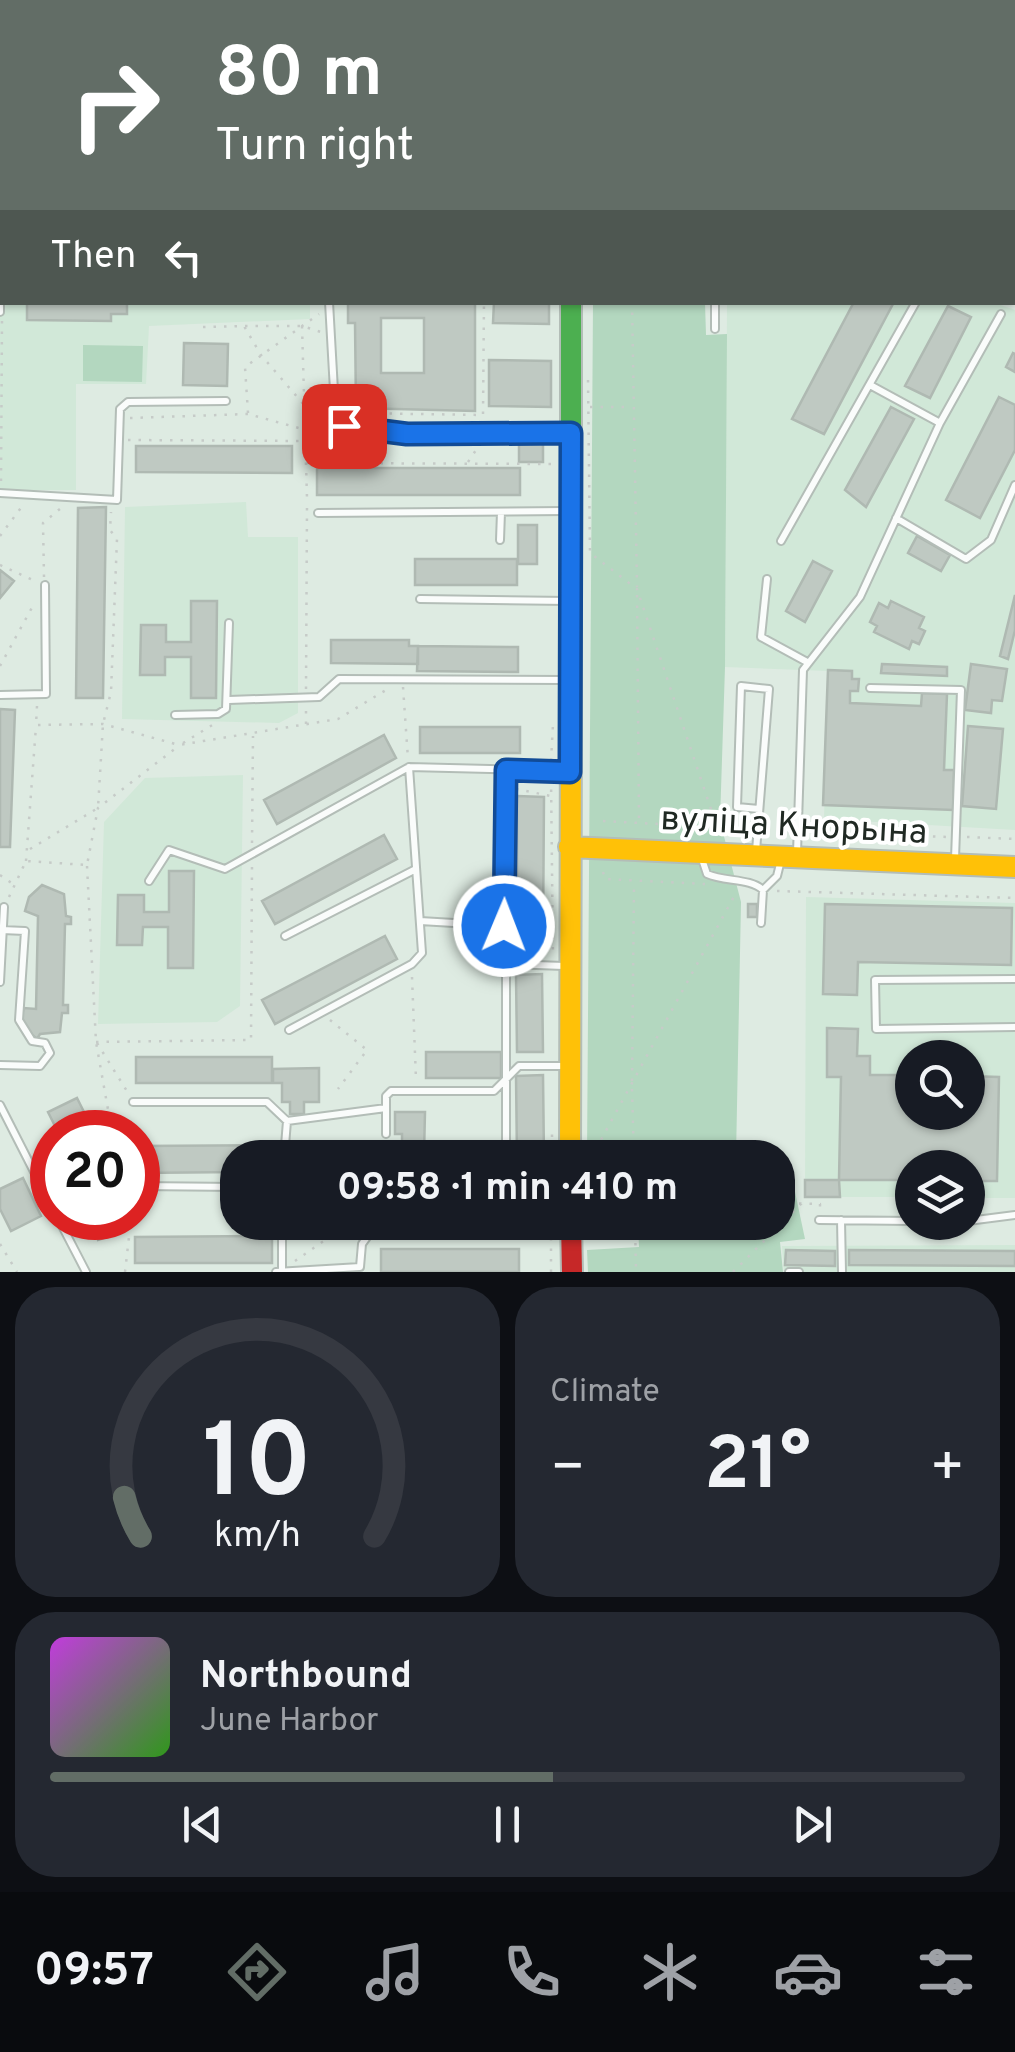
<!DOCTYPE html>
<meta charset="utf-8">
<style>
body{margin:0;font-family:Overpass,sans-serif;background:#242831;color:#f1f3f6;height:100vh;display:flex;flex-direction:column;font-size:38px;white-space:nowrap}
*{box-sizing:border-box;margin:0}
p{font-size:32px;color:#9ea1a6}
.icon{flex:none;width:55px;height:55px;fill:none;stroke:currentColor;stroke-width:2;stroke-linecap:round;stroke-linejoin:round}
.map{position:relative;height:1272px;overflow:hidden}
.sheet{display:flex;flex-direction:column;gap:15px;padding:15px;background:#0d0f14;flex:1}
.sheet>*{flex:none}
.top-card{position:absolute;left:0px;top:0px;width:1015px;height:305px;box-shadow:0 2px 8px #0004;background:#626d66;color:#fff;overflow:hidden}
.fabs{position:absolute;left:895px;top:1040px;display:grid;gap:20px}
.fabs a{display:grid;place-items:center;width:90px;height:90px;border-radius:50%;background:#171b24;box-shadow:0 2px 8px #0004;font-size:50px}
.speed{position:absolute;left:30px;top:1110px;display:flex;gap:20px;font-size:50px;font-weight:700;text-align:center}
.speed>*{display:grid;place-content:center;width:130px;height:130px;border-radius:50%;background:#171b24;box-shadow:0 2px 8px #0004;line-height:1}
.speed .limit{border:15px solid #d22;background:#fff;color:#111}
.pin{position:absolute;display:grid;place-items:center;width:85px;height:85px;color:#fff;margin:-42px;border-radius:20px;box-shadow:0 5px 15px #0006}
.me{position:absolute;width:110px;margin:-55px;rotate:1deg;stroke-linejoin:round;filter:drop-shadow(0 0 8px #0008)}
.turn{display:flex;align-items:center;gap:35px;height:210px;padding:0 50px;font-size:45px}
.turn .icon{width:130px;height:130px;stroke-width:2.5}
.turn b{display:block;font-size:70px;line-height:85px}
.then{display:flex;align-items:center;height:95px;padding:0 50px;background:#0003;gap:20px;font-size:38px}
.big{font-size:75px;font-weight:700;line-height:1.1}
.sheet .card{flex:1;display:flex;flex-direction:column;justify-content:center;gap:15px;min-width:0;padding:0 35px;border-radius:40px;background:#242831}
.sheet .dial{align-items:center;gap:0}
.dial svg{height:260px;overflow:visible;fill:none;stroke:#363941;stroke-width:7;stroke-linecap:round;text-anchor:middle}
.dial text{fill:#f1f3f6;stroke:none}
.song{display:flex;align-items:center;gap:30px}
.cover{width:120px;height:120px;border-radius:15px;background:linear-gradient(135deg,hsl(290 70% 55%),hsl(110 70% 35%))}
.played{height:10px;border-radius:5px;background:linear-gradient(90deg,#626d66 55%,#363941 55%)}
.keys{display:flex;justify-content:space-around;direction:ltr}
.heat{display:flex;justify-content:space-between;align-items:center;font-size:55px;direction:ltr}
.sheet .tiles{flex:1;display:grid;gap:15px;grid-template-columns:1fr 1fr}
.card:last-child{grid-column:span 2}
.trip{position:absolute;left:220px;top:1140px;width:575px;height:100px;border-radius:40px;background:#171b24;box-shadow:0 2px 8px #0004;font-weight:700;line-height:100px;text-align:center}
.tabs{display:flex;height:160px;justify-content:space-around;align-items:center;background:#090b0e;color:#9ea1a6}
.tabs .icon{width:70px;height:70px}
.tabs .on{color:#626d66}
.tabs b{font-size:45px;color:#f1f3f6}
.map>svg:first-child{display:block}
.built{fill:#d1e8d8;fill-rule:evenodd}
.green{fill:#b3d7bf}
.building{fill:#bfc9c2;stroke:#afb9b2;stroke-width:2.5;fill-rule:evenodd}
.lines{fill:none;stroke-linecap:round;stroke-linejoin:round}
.lane-casing{stroke:#b3bdb7;stroke-width:10}
.fast-casing{stroke:#b3bdb7;stroke-width:24}
.slow-casing{stroke:#b3bdb7;stroke-width:24}
.jam-casing{stroke:#b3bdb7;stroke-width:24}
.path{stroke:#c6cbc8;stroke-width:2.5;stroke-dasharray:2.5 8;stroke-linecap:butt}
.lane{stroke:#fafcfb;stroke-width:6}
.fast{stroke:#4caf50;stroke-width:20}
.slow{stroke:#ffc107;stroke-width:20}
.jam{stroke:#c62828;stroke-width:20}
.route-casing{stroke:#114b97;stroke-width:25}
.route{stroke:#1a73e8;stroke-width:18}
.labels{text-anchor:middle;stroke-width:8;stroke-linejoin:round;paint-order:stroke}
.street-label{font-size:35px;fill:#202923;stroke:#fff}
</style>
<div class="map">
<svg width="1015" height="1272" viewBox="0 0 1015 1272">
<rect width="100%" height="100%" fill="#deebe2"/>
<path class="built" d="M0 153 2 302 310 303V319L149 326 146 384H76V490H0Z
M992 302 1015 310V830L824 819 828 671 725 667 727 303Z
M246 502 248 537H298V713L279 723 122 719 125 507Z
M243 775 240 1006 217 1022 98 1024 104 822 145 778Z
M806 897 1015 903V1198H968V1168H912V1197H805ZM912 1058H968V1112H912Z
M1015 1245V1272H784L782 1246Z"/>
<path class="green" d="M593 303H705L706 335 727 334 725 667 720 821 741 902 736 1157 587 1158Z
M83 345 143 346 142 382 83 381Z
M778 1186 794 1187 805 1239 780 1242 783 1272H588L587 1250 639 1247 638 1223 778 1222Z"/>
<path class="building" d="M27 302H127V314H111V321L27 320Z
M348 302H475V411L356 408 355 323H348ZM381 318H424V373H381Z
M494 302H549V324L493 323Z
M854 302H894L824 434 792 419Z
M948 306 971 317 930 398 905 386Z
M184 343 228 344 227 386 183 385Z
M1013 353 1015 354V372L1006 367Z
M489 360 551 361V407L489 406Z
M999 397 1015 405V450L980 518 946 500Z
M891 407 914 419 866 507 845 490Z
M519 440H543V462H519Z
M136 446H292V473L136 472Z
M317 468H520V495H317Z
M106 507 103 698H76L78 508Z
M518 525H537V564H518Z
M917 536 950 555 941 571 908 553Z
M415 559H517V585H415Z
M813 561 832 571 805 622 786 611Z
M0 570 14 581 0 598Z
M1015 595V630L1008 659 1000 656Z
M191 601H217L216 698H191V657H165V675H140L141 625H166V642H191Z
M891 601 924 617 919 628 925 631 919 644 912 641 909 649 874 632 877 626 870 622 879 603 888 608Z
M331 640H409V646H418V664L331 663Z
M418 646 518 647V672L417 671Z
M882 664 947 667V676L881 673Z
M971 664 1007 669 1002 701 992 700 991 713 965 710Z
M828 670 852 671V679H859L858 691H850V703L921 706 922 693 947 694 944 770H954L953 810 823 805Z
M0 709 15 710 10 847H0Z
M968 726 1003 729 996 809 962 806Z
M420 727H520V753H420Z
M384 735 396 758 277 824 264 800Z
M517 796 544 797 543 936H517Z
M384 835 397 859 275 924 262 901Z
M169 871H194L193 968H168V927H143L142 945H117L118 895H144V912H169Z
M42 885 64 894 66 916 71 917V924H65L63 1005H68V1013H62L60 1032 40 1034 37 1039 23 1027 22 1014 24 1008 36 1009 38 916 25 911 29 897Z
M748 904H757V917H748Z
M825 904 1012 908 1011 965 858 962 857 995 823 994Z
M385 936 397 959 275 1024 262 1000Z
M542 974 543 1052H517L516 975Z
M827 1028 858 1029 857 1056H870V1075H912V1112H968V1076L999 1077 997 1181H968V1168H912V1180H839L841 1077H827Z
M426 1052H501V1078H426Z
M136 1057H272V1083H136Z
M319 1068V1102H304V1114H290V1102H282V1083H273V1069Z
M543 1075 544 1158H517L516 1076Z
M77 1098 94 1132H58L48 1112Z
M395 1112H425L424 1154H402V1134H395Z
M273 1145V1158H238V1172L138 1173V1146Z
M23 1178 41 1216 11 1231 0 1209V1189Z
M805 1180H839L840 1197H805Z
M91 1218H115L120 1233 98 1240Z
M272 1236V1263H135V1237Z
M381 1249H519V1272H381Z
M786 1250 835 1251V1266L785 1265Z
M849 1250 1015 1251V1266L849 1265Z"/>
<g class="lines">
<g class="lane-casing">
<path id="lane" d="M4 0V2
M944 0 949 2
M272 2V0
M475 2V0
M929 2 930 0
M1012 37 1015 39
M0 59H2
M1012 288H1015
M329 302 336 426 407 434 565 433
M715 302V329
M0 312V141
M870 385 940 423
M0 493 117 500 120 409 128 402 226 401
M318 513 565 511
M896 518 966 559 991 540 1015 485
M500 540 501 512
M781 541 916 302
M767 579 761 637 807 662
M420 599 568 601
M870 688 961 690 955 859
M0 695 46 694 45 585
M229 700 319 697 339 679 565 680
M175 715 218 714 226 709 229 623
M756 851 769 689 741 686 737 807 759 809
M797 853 803 670 860 597 940 423 1001 314
M702 859 707 874C725 882 750 878 763 890
M149 881 169 850 225 869 409 767 566 771
M420 921 505 926
M761 923 763 890 777 876 781 860
M285 936 416 869
M505 964 564 966
M1015 979 875 980 876 1029 1015 1027
M0 982 4 907
M289 1030 412 964 422 953 409 767
M0 1065 40 1066 50 1053 45 1043 32 1041 19 1020 25 931 2 930
M133 1102H267L287 1121 284 1158
M0 1105 52 1207
M287 1121 386 1108
M386 1134V1096L391 1091H494L519 1066H565
M506 1158V770
M138 1186 238 1187
M58 1218 86 1272
M819 1220 912 1221
M841 1220 842 1272
M968 1221 1015 1215
M282 1222V1269
M506 1222V1234
M276 1272 360 1267 362 1244 370 1233 529 1234
M789 1272H799"/>
</g>
<g class="fast-casing">
<path id="fast" d="M571 697V302"/>
</g>
<g class="slow-casing">
<path id="slow" d="M0 135H2
M569 847 1015 867
M570 1158 571 697"/>
</g>
<g class="jam-casing">
<path id="jam" d="M573 0V2
M571 1222 572 1272"/>
</g>
<path class="path" d="M107 0V2
M365 2V0
M400 2 402 0
M632 2V0
M632 302 637 587
M245 326H302L321 332
M302 326 307 498
M203 327 244 326 261 355 305 406 327 407
M588 380 590 553 637 589 717 827
M590 407H632
M248 413 245 367 319 314
M350 417 352 413 483 415 484 302
M130 418 248 414 306 430
M128 440 306 441
M468 462 480 444
M307 463 336 435
M307 463 553 464
M1 481 2 319
M0 536 23 505
M0 565 35 581
M44 577 43 523 61 508
M637 595 639 823
M0 666 35 602
M403 687 408 759
M306 689 307 505
M37 706 36 725 103 724 179 745 338 719 386 690
M306 724V707
M183 743 214 724
M551 761 553 724
M551 779 553 956
M516 789 551 796
M603 821 749 829
M767 830 789 832
M807 832 949 837
M967 837 1015 839
M252 843 253 736
M30 849 98 808 103 724 111 692 117 539 110 530 111 512
M26 861 36 726
M87 866 96 1042 112 1132
M603 872 605 879 705 884
M0 875 13 884
M777 891 1015 898
M9 897 26 861 87 865 98 808 176 748
M412 977 416 1079
M330 1020 367 1050 338 1089
M96 1042 251 1040 252 866
M97 1043 130 1096
M632 1081 634 884
M632 1089 634 1158
M387 1144 388 1158
M552 1158V1129
M591 1158 737 891
M778 1203 820 1204V1210
M336 1222 359 1230
M635 1222 636 1272
M0 1244 17 1272
M295 1261 351 1222
M125 1272 129 1237 126 1218
M551 1272V1222
M733 1272 802 1203"/>
<use href="#lane" class="lane"/>
<use href="#fast" class="fast"/>
<use href="#slow" class="slow"/>
<use href="#jam" class="jam"/>
</g>
<g class="lines">
<g class="route-casing">
<path id="route" d="M344 426 407 434 571 433 570 772 506 770 504 926"/>
</g>
<use href="#route" class="route"/>
</g>
<g class="labels">
<g class="street-label">
<text transform="translate(794 824) rotate(3)" y="12">вуліца Кнорына</text>
</g>
</g>
</svg>
<div class="fabs">
<a><svg class="icon" aria-label="search" viewBox="0 0 24 24"><circle cx="10" cy="10" r="6"/><path d="M15 15l6 6"/></svg></a>
<a><svg class="icon" aria-label="layers" viewBox="0 0 24 24"><path d="M12 4l9 5-9 5-9-5zM3 14l9 5 9-5"/></svg></a>
</div>
<div class="speed"><div class="limit">20</div></div>
<div class="pin" style="left:344px;top:426px;background:#d93025"><svg class="icon" aria-label="arrive" viewBox="0 0 24 24"><path d="M6 21V4h12l-3 4 3 4H6"/></svg></div>
<svg class="me" style="left:504px;top:926px" viewBox="-20 -20 40 40"><circle r="17" fill="#1a73e8" stroke="#fff" stroke-width="3"/><path d="M0-11L8 9 0 5-8 9z" fill="#fff"/></svg>
<div class="trip">09:58 · 1 min · 410 m</div>
<div class="top-card">
<div class="turn"><svg class="icon" aria-label="right" viewBox="0 0 24 24"><path d="M7 20v-9h11M14 6l5 5-5 5"/></svg><div><b>80 m</b>Turn right</div></div>
<div class="then">Then<svg class="icon" aria-label="left" viewBox="0 0 24 24"><path d="M17 20v-9H6M10 6l-5 5 5 5"/></svg></div>
</div>
</div>
<section class="sheet">
<div class="tiles">
<div class="card dial"><svg viewBox="0 0 100 80">
<path d="M14 69A42 42 0 1 1 86 69"/>
<path d="M14 69A42 42 0 0 1 9 57" stroke="#626d66"/>
<text x="50" y="56" font-size="32" font-weight="700">10</text>
<text x="50" y="72" font-size="11">km/h</text>
</svg></div>
<div class="card"><p>Climate</p>
<div class="heat"><a>−</a><b class="big">21°</b><a>+</a></div>
</div>
<div class="card">
<div class="song"><i class="cover"></i><div><b>Northbound</b><p>June Harbor</p></div></div>
<div class="played"></div>
<div class="keys"><svg class="icon" aria-label="previous" viewBox="0 0 24 24"><path d="M18 5L8 12l10 7zM5 5v14"/></svg><svg class="icon" aria-label="pause" viewBox="0 0 24 24"><path d="M8 5v14M16 5v14"/></svg><svg class="icon" aria-label="next" viewBox="0 0 24 24"><path d="M6 5l10 7-10 7zM19 5v14"/></svg></div>
</div>
</div>
</section>
<nav class="tabs">
<b>09:57</b>
<svg class="icon on" aria-label="directions" viewBox="0 0 24 24"><path d="M12 3l9 9-9 9-9-9zM9 14v-3h6M13 9l2 2-2 2"/></svg>
<svg class="icon" aria-label="music" viewBox="0 0 24 24"><path d="M9 18V5l10-2v13"/><circle cx="6" cy="18" r="3"/><circle cx="16" cy="16" r="3"/></svg>
<svg class="icon" aria-label="phone" viewBox="0 0 24 24"><path d="M5 4h4l2 5-3 2q2 4 5 5l2-3 5 2v4C11 20 4 13 5 4z"/></svg>
<svg class="icon" aria-label="climate" viewBox="0 0 24 24"><path d="M12 3v18M4 7l16 10M4 17L20 7"/></svg>
<svg class="icon" aria-label="car" viewBox="0 0 24 24"><path d="M5 17H2v-5l4-1 3-4h7l3 4 3 1v5h-3M9 17h6M6 11h13"/><circle cx="7" cy="17" r="2"/><circle cx="17" cy="17" r="2"/></svg>
<svg class="icon" aria-label="filters" viewBox="0 0 24 24"><path d="M4 7h16M4 17h16"/><circle cx="9" cy="7" r="2"/><circle cx="15" cy="17" r="2"/></svg>
</nav>
